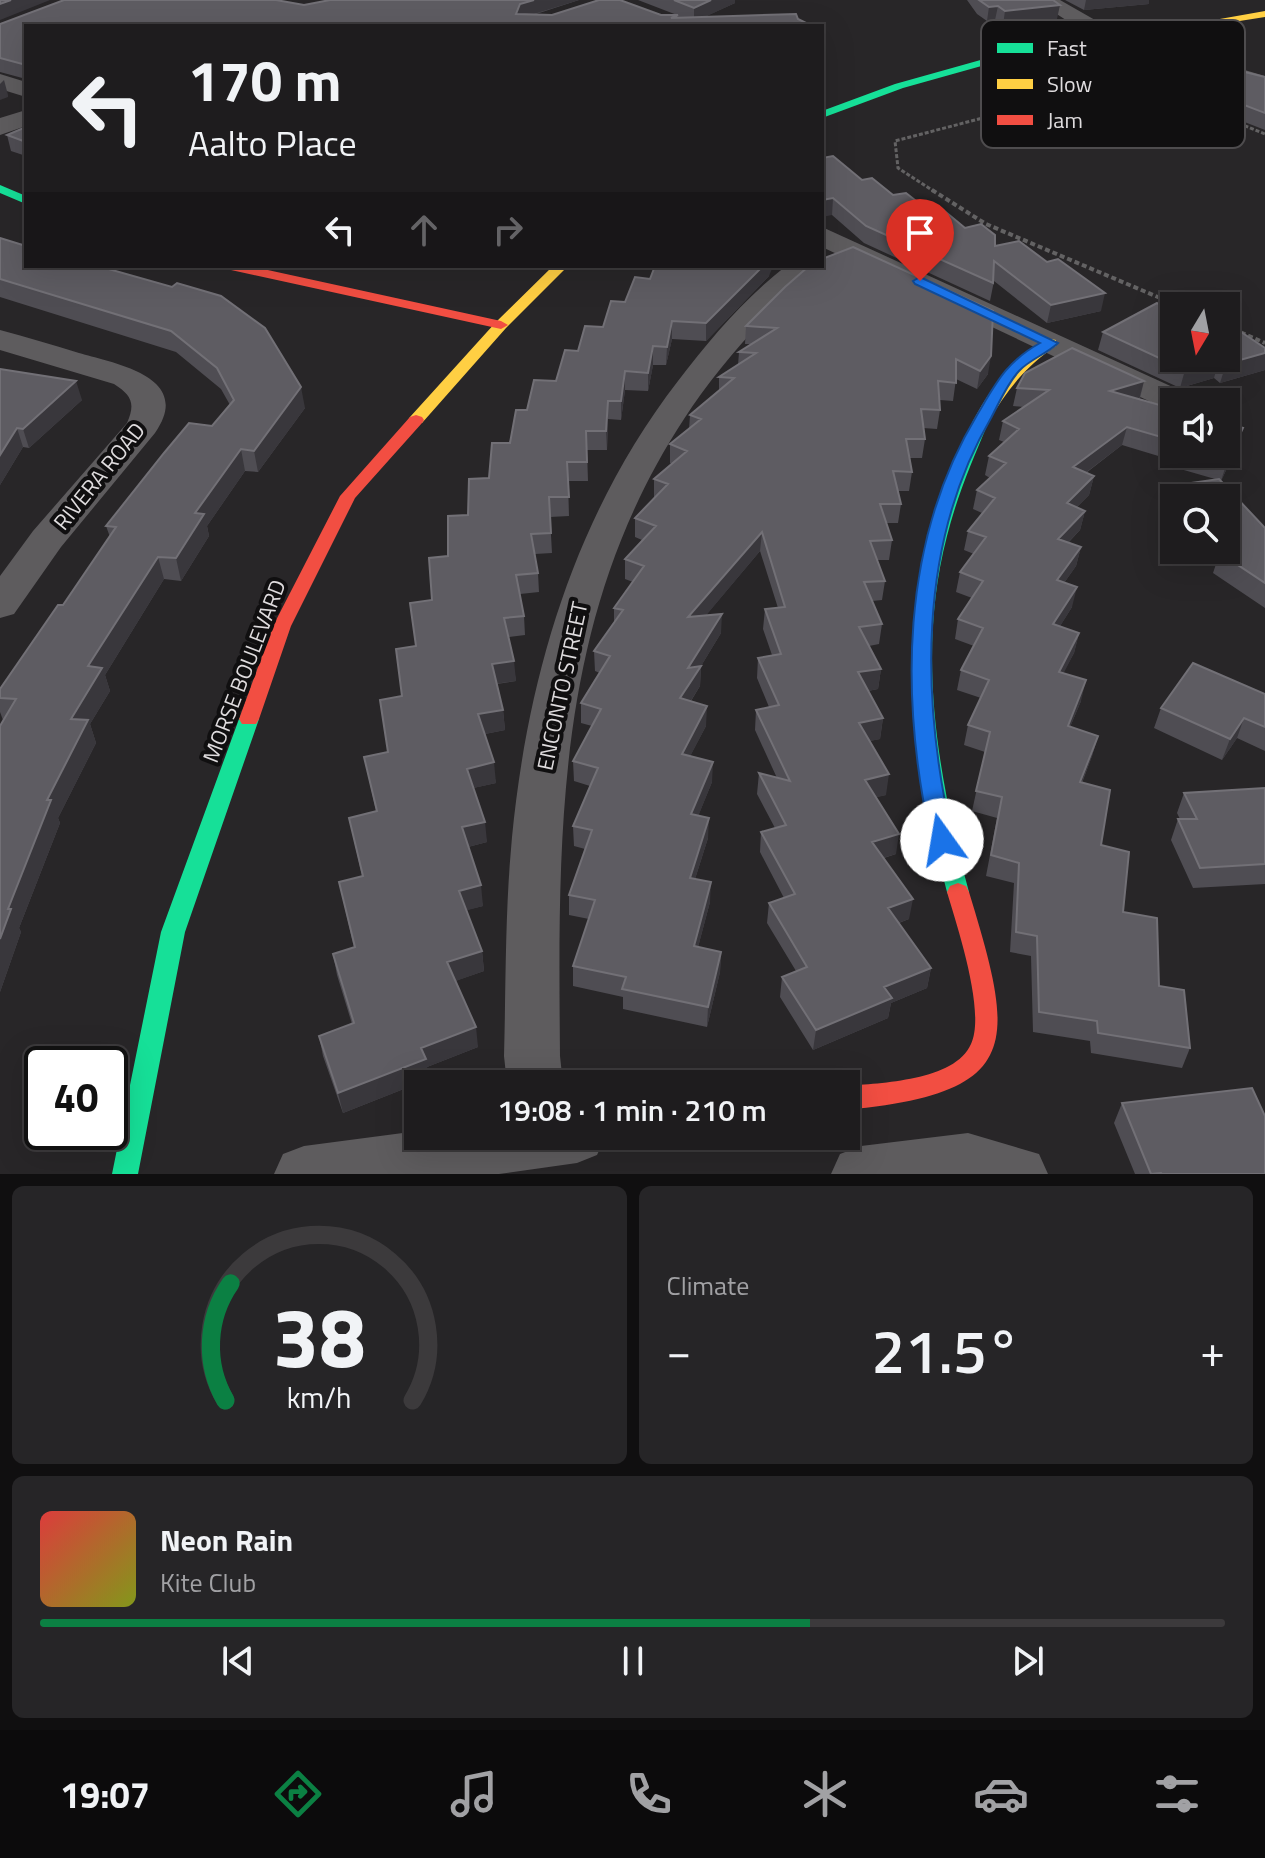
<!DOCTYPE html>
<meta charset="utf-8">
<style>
body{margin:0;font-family:"Titillium Web",sans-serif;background:#262527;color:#f1f3f6;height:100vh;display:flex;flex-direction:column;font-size:30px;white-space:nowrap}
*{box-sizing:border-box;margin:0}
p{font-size:26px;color:#a1a1a4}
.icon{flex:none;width:44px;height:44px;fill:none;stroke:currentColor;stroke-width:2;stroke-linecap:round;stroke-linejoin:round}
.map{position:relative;height:1174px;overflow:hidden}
.panel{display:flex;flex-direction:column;gap:12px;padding:12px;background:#100f10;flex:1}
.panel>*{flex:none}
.hud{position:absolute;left:24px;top:24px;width:800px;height:244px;border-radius:0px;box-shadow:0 8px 32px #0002,0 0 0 2px #3c3a3c;background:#1e1c1e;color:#f1f3f6;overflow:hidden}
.needle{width:52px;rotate:190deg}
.controls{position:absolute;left:1160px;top:292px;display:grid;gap:16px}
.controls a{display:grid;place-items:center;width:80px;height:80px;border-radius:0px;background:#1e1c1e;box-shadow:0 8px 32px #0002,0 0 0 2px #3c3a3c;font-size:40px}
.speed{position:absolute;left:24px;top:1046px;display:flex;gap:16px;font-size:40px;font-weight:700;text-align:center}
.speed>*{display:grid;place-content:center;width:104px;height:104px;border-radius:50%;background:#1e1c1e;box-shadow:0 8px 32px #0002,0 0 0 2px #3c3a3c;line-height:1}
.speed .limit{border:4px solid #111;border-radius:12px;background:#fff;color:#111}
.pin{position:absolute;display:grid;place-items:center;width:68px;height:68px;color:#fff;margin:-82px -34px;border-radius:50% 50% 50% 0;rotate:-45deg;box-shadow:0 0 8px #0007}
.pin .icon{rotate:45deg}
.me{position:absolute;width:88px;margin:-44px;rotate:347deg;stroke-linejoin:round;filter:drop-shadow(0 0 6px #0008)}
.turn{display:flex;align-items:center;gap:28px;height:168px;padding:0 32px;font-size:36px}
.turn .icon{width:104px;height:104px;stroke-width:2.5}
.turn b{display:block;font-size:56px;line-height:68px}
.lanes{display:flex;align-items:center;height:76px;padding:0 32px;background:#0003;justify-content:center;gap:40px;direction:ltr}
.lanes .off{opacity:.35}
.big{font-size:60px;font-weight:600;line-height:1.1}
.panel .card{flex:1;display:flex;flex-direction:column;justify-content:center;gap:12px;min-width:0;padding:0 28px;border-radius:12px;background:#262527}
.panel .dial{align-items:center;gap:0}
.dial svg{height:208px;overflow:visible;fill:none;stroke:#3c3a3c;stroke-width:7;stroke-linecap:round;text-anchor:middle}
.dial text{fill:#f1f3f6;stroke:none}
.song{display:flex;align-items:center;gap:24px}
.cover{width:96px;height:96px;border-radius:12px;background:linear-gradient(135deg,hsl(0 70% 55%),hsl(70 70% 35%))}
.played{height:8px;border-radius:4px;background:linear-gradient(90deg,#0b8043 65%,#3c3a3c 65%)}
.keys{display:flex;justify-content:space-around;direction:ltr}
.heat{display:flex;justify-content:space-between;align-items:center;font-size:44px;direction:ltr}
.panel .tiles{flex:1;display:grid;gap:12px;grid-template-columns:1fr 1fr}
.card:last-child{grid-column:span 2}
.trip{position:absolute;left:404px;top:1070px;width:456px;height:80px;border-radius:0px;background:#1e1c1e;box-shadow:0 8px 32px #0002,0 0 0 2px #3c3a3c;font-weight:600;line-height:80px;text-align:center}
.tab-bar{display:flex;height:128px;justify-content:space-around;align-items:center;background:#0c0b0c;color:#a1a1a4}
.tab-bar .icon{width:56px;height:56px}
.tab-bar .selected{color:#0b8043}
.tab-bar b{font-size:36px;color:#f1f3f6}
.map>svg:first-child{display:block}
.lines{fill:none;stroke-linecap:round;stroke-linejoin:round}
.path-far1{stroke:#636263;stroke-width:3;stroke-dasharray:4 2;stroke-linecap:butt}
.path{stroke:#636263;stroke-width:4;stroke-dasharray:5 3;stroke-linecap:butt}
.street{fill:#5e5c5e;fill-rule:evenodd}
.fast{fill:#16e098;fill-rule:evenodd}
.slow{fill:#ffcf43;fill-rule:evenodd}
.jam{fill:#f24e42;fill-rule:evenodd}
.wall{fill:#4f4d53}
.shaded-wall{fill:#39373c}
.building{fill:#5e5c62;stroke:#727076;stroke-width:2}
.route{fill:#1a73e8;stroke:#114b97;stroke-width:2}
.labels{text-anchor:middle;stroke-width:8;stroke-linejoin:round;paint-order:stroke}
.street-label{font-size:22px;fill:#dfdcde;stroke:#100f10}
.key{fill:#100f10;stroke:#4e4c4e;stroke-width:2}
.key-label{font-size:22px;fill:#dfdcde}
</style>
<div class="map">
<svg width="1265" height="1174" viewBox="0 0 1265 1174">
<rect width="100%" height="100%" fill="#282628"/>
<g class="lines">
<path class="path-far1" d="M935 192 898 168 895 141 998 114 1100 80 1132 82 1158 90 1265 134"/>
<path class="path" d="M932 190 986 224 1179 306
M1226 326 1265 343"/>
<path class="street" d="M1035 0H1060L1116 32 1265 76V91L1100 42Z
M0 74 26 82V97L0 89Z
M26 110V126L0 135V118Z
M822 227 1177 389 1182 396C1175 406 1166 406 1153 403L822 247Z
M786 266H820C809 282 789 293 776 307 742 341 710 379 684 419 555 616 558 831 560 1056L563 1084H507L504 1056C506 983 505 910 512 837 528 673 576 513 678 381 710 339 745 298 786 266Z
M0 330C27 337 53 345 79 353 117 364 194 377 155 433L61 547 14 614 0 618V576L33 531 127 423C136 403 131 395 114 384L0 350Z
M418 1131V1136H606L597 1155 577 1163 499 1174H274L283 1154 304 1146Z
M968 1133 1039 1154 1048 1174H831L840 1154 861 1146Z"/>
<path class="fast" d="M1157 28 1162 31 1160 33 1021 55 903 88 822 118V111L895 84 1020 49Z
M0 185 26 196V204L0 193Z
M981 416 989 421C973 459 957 496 947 536 916 655 938 776 969 892L966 898 958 901 950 898 947 892C917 776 896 654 930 535 941 496 957 459 973 421Z
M249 712 256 714 259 719 185 932 138 1174H112L161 932 239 719 242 714Z"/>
<path class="slow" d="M1265 11V17L1157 34 1152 31Z
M553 266H568L506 328 422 423H410L408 420 410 417 496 322Z
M1051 339 1056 340V346C1024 367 1006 392 987 424H975L973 421C990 390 1015 350 1051 339Z"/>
<path class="jam" d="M224 266H249L501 321 508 325 501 329 231 270Z
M416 415 422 417 424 420 422 423 355 498 291 626 259 719 256 724H242L239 719 273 626 340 496 410 417Z
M958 883 966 886 969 892C1015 1043 1025 1093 846 1110V1086C880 1083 955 1081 971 1044 986 1012 957 926 947 892L950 886Z"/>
</g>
<path class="wall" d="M579 0 533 15H677L638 0H735V3L704 17 798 19 26 26V79L0 72V24L304 5Z
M967 0H1053L1057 19 1003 25 995 20 987 21 977 14Z
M1065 0H1149V4L1084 10Z
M1265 77V130L1183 98 1187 83Z
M26 127V156L11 151 7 135Z
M822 158 862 180 965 228 1101 311 1047 323 994 281 990 301 864 243 832 215Z
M0 238 98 266 305 408 258 472 245 471 207 526 209 536 181 581 164 579 105 675 110 691 90 724 96 743 58 818 60 823 19 928 21 932 0 992V726L3 720 0 712V689L63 605 110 537 106 526 212 426 230 405 221 389 176 352 0 297Z
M809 266 988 374 977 389 956 379 953 401 940 400V410L937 429 923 428 925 439 922 458H910L912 472 909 491H897L901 504 898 523H886L892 540 889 560H877L885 581 882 600 872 601 882 624 879 644 869 646 881 669 878 689 868 691 883 718 880 739 869 741 886 795 876 797 896 854 884 858 909 919 899 923 931 968 927 988 891 1003 888 1018 813 1050 780 997 782 977 796 971 767 923 769 903 784 898 760 852 761 832 775 828 757 794 759 773 777 778 755 730 756 710 769 707 757 678 758 658 772 655 763 629 765 609 778 608 760 551 706 615 721 633 701 666 700 686 691 701 706 726 690 756 712 782 698 816 708 838 695 879 710 902 698 947 721 952 720 972 707 1027 623 1009V997L573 986V966L589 919 569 915V895L585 849 574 846 573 826 590 786 574 781 573 761 592 726 581 723V703L600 673 595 671 594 651 614 623V608L633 582 625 579V559L642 540 635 537V518L654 498V479L672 464 670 463V444L689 429 690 415 719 391V377L738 365 739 352 751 344H745L746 326Z
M769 276 706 341 672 339 666 365H653L648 391 625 390 621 420 608 419 607 450H587L588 481H568L569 516 550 517 552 553 535 554 538 573 539 592 520 594 524 616 525 635 509 637 516 681 497 684 503 710 505 730 485 734 496 783 473 788 487 842 468 847 483 906 466 910 482 951 484 971 455 981 478 1047 427 1067 429 1079 343 1113 323 1056 319 1036 352 1024 337 975 333 954 354 948 339 882 362 876 349 818 376 811 364 757 388 752 416 646 448 556 468 515 527 410 556 381 578 351 603 327 625 302 650 279Z
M1103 332 1226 358 1265 370 1220 383 1214 378 1180 388 1098 350Z
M0 369 82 400 29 448 23 447 0 485Z
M1144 381 1140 399 1174 409V454H1226L1237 447 1221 481 1265 528V608L1213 573 1218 558 1211 550H1226V498H1174V508L1171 504 1177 485 1215 479 1163 464 1165 458 1122 445 1086 473 1094 476 1089 495 1077 507 1085 511 1080 530 1069 542 1081 547 1076 566 1064 583 1072 607 1060 626 1079 633 1074 653 1063 673 1081 701 1070 727 1098 736 1092 756 1082 783 1123 912 1190 1048 1182 1068 1091 1053 1090 1041 1033 1032 1031 956 1010 952 1014 883 986 876 997 818 972 811 985 752 964 745 968 725 981 698 957 690 961 670 974 646 955 639 958 619 972 598 956 592 960 572 974 554 964 550 968 531 982 513 973 509 977 490 990 478 985 475 989 456 1004 442 999 440 1003 421 1024 407 1013 406 1017 388Z
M1265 694V751L1237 738 1222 760 1154 728 1161 708Z
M1265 788V884L1193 888 1171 840 1178 819H1180L1177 813 1184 793Z
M1122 1103 1265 1174H1135L1114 1123Z"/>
<path class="shaded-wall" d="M11 0H50L0 20V4Z
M534 0H579L521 18 516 14 520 4Z
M711 0H735V3L694 22V8Z
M1086 0H1149V4L1084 10Z
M1060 5 1057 19 1003 25 1005 11Z
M998 6 995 20 987 21 989 7Z
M4 80 8 95V97L0 100V84Z
M833 198 832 215 822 217V200Z
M763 266H773L769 276 706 341V323Z
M1105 293 1101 311 1047 323 1051 305Z
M672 321V339L666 365 667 347Z
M653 346V365L648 391V373Z
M1265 353V370L1220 383 1226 364Z
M991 356 988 374 977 389 980 371Z
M1219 360 1214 378 1180 388 1185 370Z
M625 371V390L621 420V401Z
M76 381 82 400 29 448 23 429Z
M1144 381 1139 400 1110 391Z
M301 387 305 408 258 472 254 451Z
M608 401V419L607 450 606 431Z
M1127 427 1122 445 1068 486 1073 467Z
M17 428 23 447 0 485V455Z
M1243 428 1237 447 1221 481 1227 462Z
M241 449 245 471 207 526 209 536 181 581 176 558 195 513Z
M1094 476 1089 495 1062 522 1067 503Z
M1085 511 1080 530 1053 558 1058 539Z
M762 532 760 551 688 637V617Z
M1081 547 1076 566 1052 600 1057 580Z
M158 557 164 579 105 675 110 691 90 724 96 743 58 818 60 823 19 928 21 932 0 992V939L8 909 47 800 71 719 88 666Z
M1077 587 1072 607 1049 644 1053 624Z
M722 614 721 633 701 666 700 686 680 718V698L688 668Z
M1079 633 1074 653 1054 692 1059 672Z
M514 661 516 681 494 684 492 664Z
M881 669 878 689 856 693 858 672Z
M1086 680 1081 701 1062 746 1068 726Z
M707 706 706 726 681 774 682 754Z
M503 710 505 730 480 735 478 714Z
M883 718 880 739 856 744 859 723Z
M1244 718 1237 738 1222 760 1230 739Z
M1098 736 1092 756 1074 802 1080 782Z
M494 762 496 783 469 789 467 769Z
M713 762 712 782 691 834V814Z
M889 774 886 795 862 801 865 780Z
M709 818 708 838 689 898 690 878Z
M485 822 487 842 464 848 462 827Z
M899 834 896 854 869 862 872 842Z
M711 882 710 902 693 966 694 946Z
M481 885 483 906 461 912 459 891Z
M913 899 909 919 884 928 888 908Z
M482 951 484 971 450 983 447 962Z
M721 952 720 972 707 1027 708 1007Z
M931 968 927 988 891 1003 888 1018 813 1050 816 1030 884 987Z
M476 1027 478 1047 427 1067 429 1079 343 1113 338 1093 421 1048Z"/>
<path class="building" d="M0 0H11L0 4Z
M64 0H276L304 5 330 0H534L520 4 516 14 552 15 599 0H620L661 15H678L671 18 796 14 798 19 812 26H154L153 25 150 26H26V65L0 58V24Z
M674 0H711L694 8Z
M979 0H1053L1060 5 1005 11 998 6 989 7Z
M1233 69 1265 77V113L1187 83Z
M26 127V142L7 135Z
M833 156 862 180 872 178 893 195 906 193 929 211 941 208 965 228 981 224 995 235V246L1019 241 1047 262 1058 259 1105 293 1051 305 994 261 993 283 866 226 833 198 822 200V158Z
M0 238 26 246V266H98L172 287 177 283 221 296 265 328 301 387 254 451 241 449 195 513 204 514 176 558 158 557 88 666 102 668 71 719 88 720 47 800H51L8 909H11L0 939V726L16 699 0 698V689L58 605H63L116 527 106 526 164 453 189 423 212 426 234 400 217 368 171 331 0 279Z
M853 247 993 311 991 356 980 371 956 359V383L938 381 940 410 921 409 925 439H906L912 472 893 471 901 504H880L892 540 870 541 885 581 864 582 882 624 859 627 881 669 858 672 883 718 859 723 889 774 865 780 899 834 872 842 913 899 888 908 931 968 884 987 892 998 816 1030 782 977 807 967 769 903 795 894 761 832 786 825 759 773 790 781 756 710 779 705 758 658 781 654 765 609 785 607 762 532 688 617 722 614 688 668 701 666 680 698 707 706 682 754 713 762 691 814 709 818 690 878 711 882 694 946 721 952 708 1007 622 989 626 977 573 966 595 900 569 895 592 830 573 826 598 768 573 761 601 709 581 703 610 656 594 651 623 610 614 608 644 566 625 559 656 526 635 518 668 484 654 479 687 451 670 444 701 419 690 415 734 378 719 377 756 353 739 352 777 328 746 326 785 287 809 266H822V259Z
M655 266H763L706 323 672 321 667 347 653 346 648 373 625 371 621 401H608L606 431H586L587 462H567L569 497H549L551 533 531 534 538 573 516 575 524 616 504 618 514 661 492 664 503 710 478 714 494 762 467 769 485 822 462 827 481 885 459 891 482 951 447 962 476 1027 421 1048 426 1059 338 1093 319 1036 354 1023 333 954 355 947 339 882 363 876 349 818 377 811 364 757 388 752 380 700 402 696 396 649 416 646 410 603 432 600 429 558 448 556V516L468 515 469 479 489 478 492 443H510L516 410H527L534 380 556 381 565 350 578 351 585 326 603 327 611 301 625 302 635 277 650 279Z
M1157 303 1174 315V358H1226V332L1231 335 1241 332 1265 348V353L1226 364 1219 360 1185 370 1103 332Z
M1072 348 1144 381 1110 391 1174 409V447L1169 445 1172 440 1127 427 1073 467 1094 476 1067 503 1085 511 1058 539 1081 547 1057 580 1077 587 1053 624 1079 633 1059 672 1086 680 1068 726 1098 736 1080 782 1110 790 1101 845 1129 852 1123 912 1157 918 1159 986 1184 990 1190 1048 1098 1033 1097 1021 1039 1012 1037 936 1016 932 1019 863 991 855 1002 797 976 791 990 732 968 725 989 680 961 670 983 628 958 619 983 581 960 572 986 537 968 531 995 498 977 490 1006 463 989 456 1019 429 1003 421 1049 390 1017 388 1025 373Z
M0 369 76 381 23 429 17 428 0 455Z
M1226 423 1243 428 1227 462 1199 454H1226Z
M1219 479 1265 528V583L1220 553 1232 547 1226 540V498H1188L1177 485Z
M1193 663 1265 694V727L1244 718 1230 739 1161 708Z
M1265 788V864L1200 868 1178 819H1197L1184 793Z
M1252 1088 1265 1116V1174H1162L1161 1173 1151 1174 1122 1103Z"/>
<path class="route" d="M920 277 1058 343C1047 354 1030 359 1019 371 1007 384 999 403 991 418 917 545 921 701 953 840L950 846 942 849 935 846 931 840C900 698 900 543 977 415 996 383 1006 362 1040 343L915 284 913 281Z"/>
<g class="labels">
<g class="street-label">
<text transform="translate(99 476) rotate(-51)" y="8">RIVERA ROAD</text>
<text transform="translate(244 671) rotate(-69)" y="8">MORSE BOULEVARD</text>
<text transform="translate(562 686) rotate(-78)" y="8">ENCONTO STREET</text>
</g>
</g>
<rect x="981" y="20" width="264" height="128" rx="12" class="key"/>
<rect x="997" y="43" width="36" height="10" fill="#16e098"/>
<rect x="997" y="79" width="36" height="10" fill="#ffcf43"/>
<rect x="997" y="115" width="36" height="10" fill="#f24e42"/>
<g class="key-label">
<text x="1047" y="56">Fast</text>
<text x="1047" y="92">Slow</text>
<text x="1047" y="128">Jam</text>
</g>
</svg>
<div class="controls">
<a><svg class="needle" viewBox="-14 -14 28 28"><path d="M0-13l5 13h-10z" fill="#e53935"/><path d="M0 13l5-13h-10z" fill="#a1a1a4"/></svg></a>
<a><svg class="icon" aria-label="sound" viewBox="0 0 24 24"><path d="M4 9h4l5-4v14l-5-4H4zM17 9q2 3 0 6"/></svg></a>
<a><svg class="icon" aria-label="search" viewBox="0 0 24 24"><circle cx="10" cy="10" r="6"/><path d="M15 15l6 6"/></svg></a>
</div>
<div class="speed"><div class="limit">40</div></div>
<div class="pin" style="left:920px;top:281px;background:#d93025"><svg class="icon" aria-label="arrive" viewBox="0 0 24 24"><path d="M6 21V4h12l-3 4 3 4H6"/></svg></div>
<svg class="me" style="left:942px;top:840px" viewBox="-20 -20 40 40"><circle r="19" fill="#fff"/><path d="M0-13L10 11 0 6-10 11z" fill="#1a73e8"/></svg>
<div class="trip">19:08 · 1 min · 210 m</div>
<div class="hud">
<div class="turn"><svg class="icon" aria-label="left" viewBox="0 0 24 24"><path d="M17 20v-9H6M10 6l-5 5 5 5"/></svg><div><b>170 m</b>Aalto Place</div></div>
<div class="lanes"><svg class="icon" aria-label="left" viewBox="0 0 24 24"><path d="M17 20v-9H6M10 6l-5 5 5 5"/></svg><svg class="icon off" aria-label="ahead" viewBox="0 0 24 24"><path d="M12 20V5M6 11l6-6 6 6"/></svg><svg class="icon off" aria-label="right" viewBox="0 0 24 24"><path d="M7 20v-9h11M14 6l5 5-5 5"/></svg></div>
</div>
</div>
<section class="panel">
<div class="tiles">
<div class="card dial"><svg viewBox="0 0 100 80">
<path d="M14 69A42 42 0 1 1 86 69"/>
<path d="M14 69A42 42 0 0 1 16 24" stroke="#0b8043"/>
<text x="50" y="56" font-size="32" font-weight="700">38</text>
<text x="50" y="72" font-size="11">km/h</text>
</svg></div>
<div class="card"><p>Climate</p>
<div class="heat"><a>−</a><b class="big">21.5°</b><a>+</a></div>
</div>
<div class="card">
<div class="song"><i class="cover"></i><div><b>Neon Rain</b><p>Kite Club</p></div></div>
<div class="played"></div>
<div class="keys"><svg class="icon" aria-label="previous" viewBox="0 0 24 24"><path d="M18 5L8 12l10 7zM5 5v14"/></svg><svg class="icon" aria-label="pause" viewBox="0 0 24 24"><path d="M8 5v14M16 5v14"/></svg><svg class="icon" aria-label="next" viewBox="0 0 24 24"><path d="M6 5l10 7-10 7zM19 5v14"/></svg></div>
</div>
</div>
</section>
<nav class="tab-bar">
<b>19:07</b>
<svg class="icon selected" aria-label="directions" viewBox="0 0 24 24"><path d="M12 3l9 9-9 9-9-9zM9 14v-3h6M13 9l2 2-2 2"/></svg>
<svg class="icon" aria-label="music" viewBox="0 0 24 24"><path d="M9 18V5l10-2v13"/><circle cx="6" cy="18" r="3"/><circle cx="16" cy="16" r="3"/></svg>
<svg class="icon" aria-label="phone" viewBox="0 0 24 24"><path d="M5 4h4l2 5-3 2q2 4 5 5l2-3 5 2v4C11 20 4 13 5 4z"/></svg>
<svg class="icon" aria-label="climate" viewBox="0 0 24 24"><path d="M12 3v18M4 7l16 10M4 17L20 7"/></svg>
<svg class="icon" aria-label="car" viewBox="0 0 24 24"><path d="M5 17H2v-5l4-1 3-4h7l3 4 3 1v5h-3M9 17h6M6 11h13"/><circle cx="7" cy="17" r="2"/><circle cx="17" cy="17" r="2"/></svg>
<svg class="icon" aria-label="filters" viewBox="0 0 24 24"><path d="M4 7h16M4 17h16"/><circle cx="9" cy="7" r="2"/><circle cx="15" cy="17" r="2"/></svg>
</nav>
